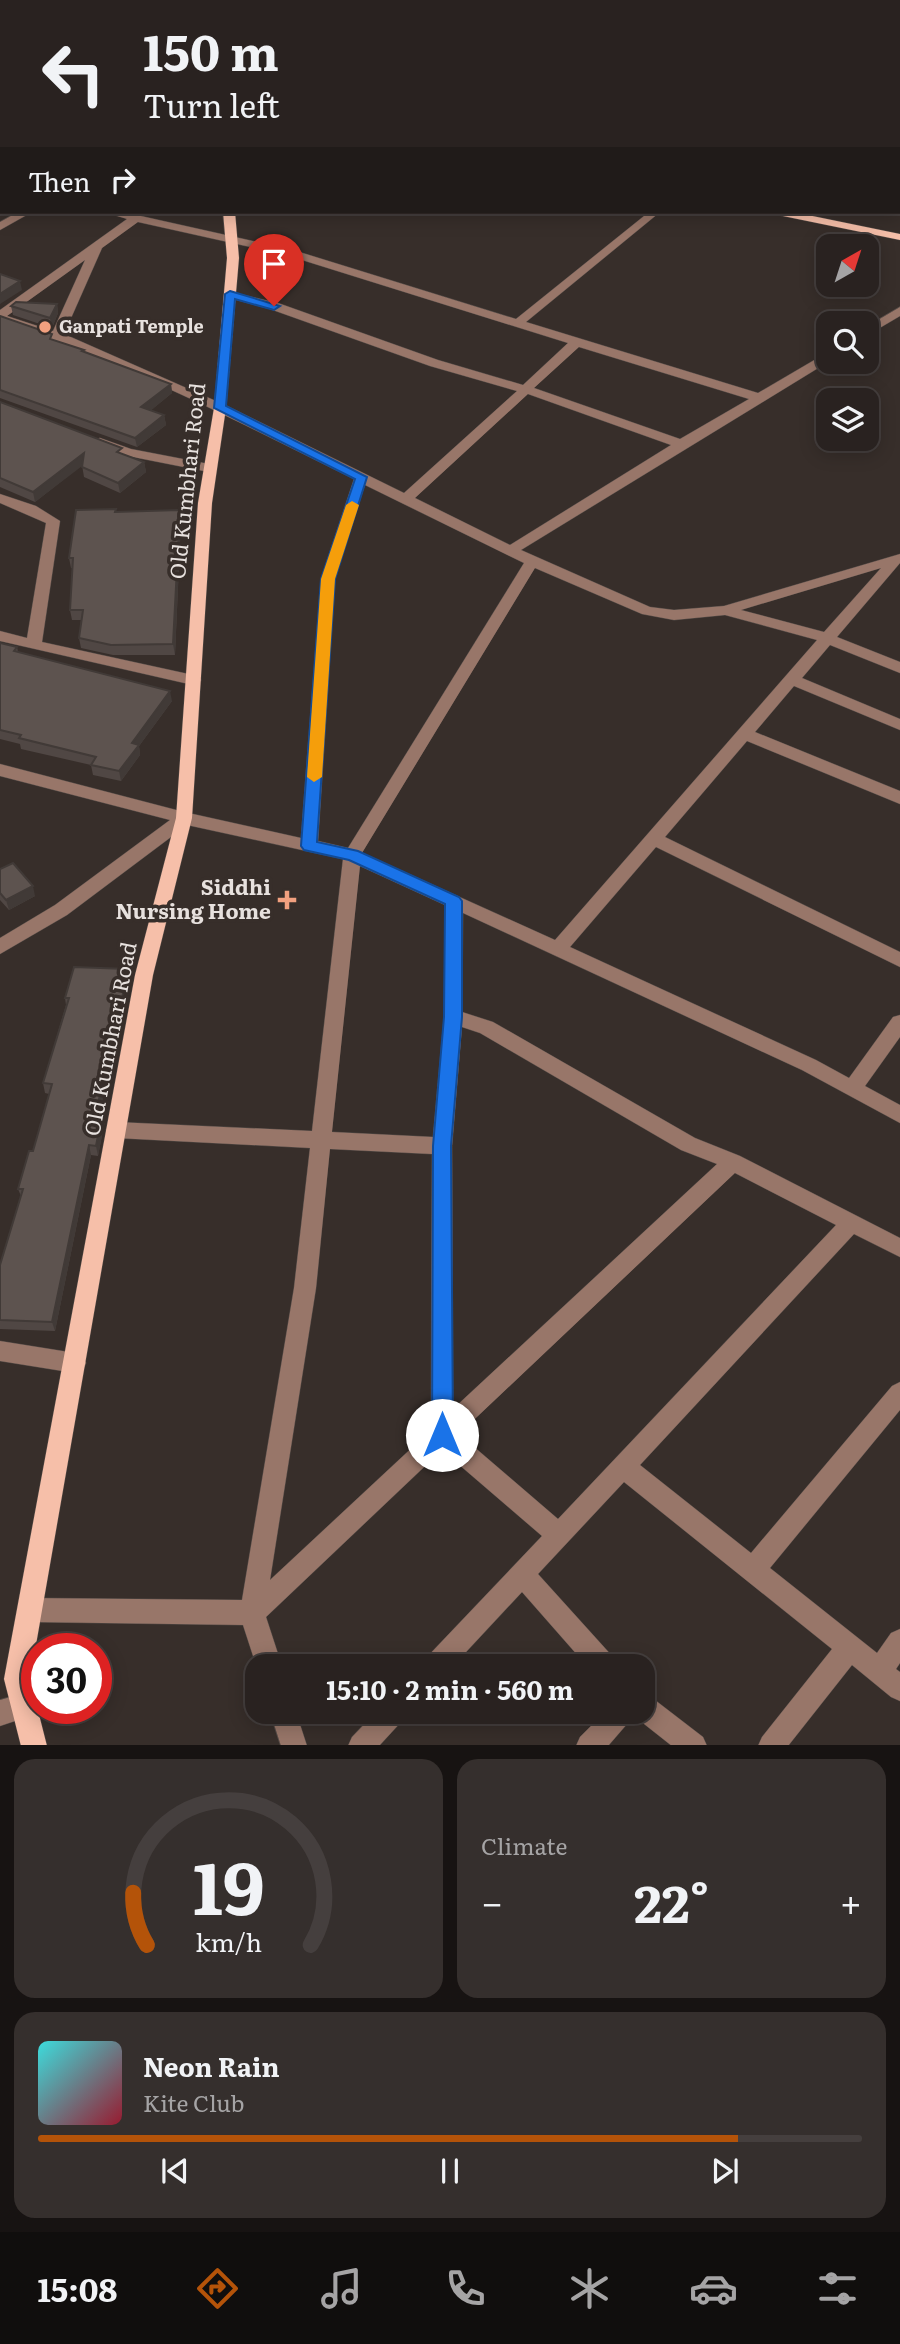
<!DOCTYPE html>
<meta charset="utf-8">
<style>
body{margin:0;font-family:Literata,serif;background:#352f2d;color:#f1f3f6;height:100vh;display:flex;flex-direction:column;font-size:26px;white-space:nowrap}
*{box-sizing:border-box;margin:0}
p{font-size:23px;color:#a5a4a5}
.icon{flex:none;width:38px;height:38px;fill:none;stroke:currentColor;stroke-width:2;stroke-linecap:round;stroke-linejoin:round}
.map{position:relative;height:1745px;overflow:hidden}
.sheet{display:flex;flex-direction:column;gap:14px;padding:14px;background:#171312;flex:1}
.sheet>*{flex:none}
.hud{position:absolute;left:0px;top:0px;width:901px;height:214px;box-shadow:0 4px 18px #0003,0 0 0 2px #453f3e;background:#292220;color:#f1f3f6;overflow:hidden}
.needle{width:46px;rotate:39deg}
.controls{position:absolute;left:816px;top:234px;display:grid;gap:14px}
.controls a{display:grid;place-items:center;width:63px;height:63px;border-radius:14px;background:#292220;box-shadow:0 4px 18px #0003,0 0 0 2px #453f3e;font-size:35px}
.speed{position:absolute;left:21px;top:1633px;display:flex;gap:14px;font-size:35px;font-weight:700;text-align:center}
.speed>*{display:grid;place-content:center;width:91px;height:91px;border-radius:50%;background:#292220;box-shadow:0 4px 18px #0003,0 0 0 2px #453f3e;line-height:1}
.speed .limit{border:10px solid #d22;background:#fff;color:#111}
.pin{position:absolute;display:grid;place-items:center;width:60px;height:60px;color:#fff;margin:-72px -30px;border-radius:50% 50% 50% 0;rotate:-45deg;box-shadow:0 0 7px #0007}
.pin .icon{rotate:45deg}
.me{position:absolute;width:77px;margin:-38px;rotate:0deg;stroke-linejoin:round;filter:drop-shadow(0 0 5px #0008)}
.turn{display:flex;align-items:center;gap:24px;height:147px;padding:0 28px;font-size:32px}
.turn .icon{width:91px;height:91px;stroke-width:2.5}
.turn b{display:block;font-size:49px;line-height:60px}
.then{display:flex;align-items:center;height:66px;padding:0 28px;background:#0003;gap:14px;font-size:26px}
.big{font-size:52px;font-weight:700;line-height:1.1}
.sheet .widget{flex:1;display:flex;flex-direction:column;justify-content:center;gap:10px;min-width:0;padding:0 24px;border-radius:21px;background:#352f2d}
.sheet .dial{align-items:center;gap:0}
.dial svg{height:182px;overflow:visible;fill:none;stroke:#453f3e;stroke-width:7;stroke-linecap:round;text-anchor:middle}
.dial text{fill:#f1f3f6;stroke:none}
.song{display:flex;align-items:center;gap:21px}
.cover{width:84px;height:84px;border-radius:10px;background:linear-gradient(135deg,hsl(180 70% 55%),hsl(350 70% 35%))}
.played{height:7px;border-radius:4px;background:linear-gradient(90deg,#b45309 85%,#453f3e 85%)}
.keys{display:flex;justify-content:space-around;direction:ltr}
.heat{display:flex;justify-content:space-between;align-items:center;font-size:38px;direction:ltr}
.sheet .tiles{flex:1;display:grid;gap:14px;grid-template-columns:1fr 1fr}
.widget:last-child{grid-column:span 2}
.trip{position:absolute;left:245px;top:1654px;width:410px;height:70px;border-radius:21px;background:#292220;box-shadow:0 4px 18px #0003,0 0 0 2px #453f3e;font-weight:700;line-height:70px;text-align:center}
.dock{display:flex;height:112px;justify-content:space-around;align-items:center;background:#100e0d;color:#a5a4a5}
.dock .icon{width:49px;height:49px}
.dock .on{color:#b45309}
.dock b{font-size:32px;color:#f1f3f6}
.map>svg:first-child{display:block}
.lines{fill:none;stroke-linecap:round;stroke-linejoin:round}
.minor-casing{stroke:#534b47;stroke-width:1}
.major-casing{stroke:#534b47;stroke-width:1}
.minor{fill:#987669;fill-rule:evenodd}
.major{fill:#f6bfa9;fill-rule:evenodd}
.wall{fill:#504744}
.shaded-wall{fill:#413a37}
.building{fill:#5d534f;stroke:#413a37;stroke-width:2}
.route{fill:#1a73e8;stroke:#114b97;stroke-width:2}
.slow{fill:#f59e0b}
.poi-dot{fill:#f2a07f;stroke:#372e2a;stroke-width:2.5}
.labels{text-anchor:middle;stroke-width:7;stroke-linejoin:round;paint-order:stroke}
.far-poi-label{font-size:18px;font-weight:bold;fill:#e7e1de;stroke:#372e2a;text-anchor:start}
.street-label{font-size:21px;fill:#e7e1de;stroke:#372e2a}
.poi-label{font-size:21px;font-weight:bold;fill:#e7e1de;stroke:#372e2a;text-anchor:end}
</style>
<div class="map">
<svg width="900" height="1746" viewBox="0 0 900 1746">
<rect width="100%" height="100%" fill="#372e2a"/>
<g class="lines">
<g class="minor-casing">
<path id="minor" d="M197 0H205L206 2H197Z
M317 0H327L316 2Z
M473 0H485L472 2Z
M646 0H659L660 2H647Z
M738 0H754L737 2Z
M18 212H32L0 230V222Z
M104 212H123L293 250 516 319 649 212H660L526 322 758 393 828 352V362L521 550 650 607 674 610 724 606 900 554V563L837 637 900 662V673L830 645 802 678 900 719V730L794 686 755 732 900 791V804L747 741 665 837 900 952V967L656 847 570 947 816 1060 849 1078 893 1017 900 1015V1037L865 1086 900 1105V1123L802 1070 463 913 462 1012 493 1022 695 1138 740 1156 900 1238V1257L854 1234 640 1465 751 1553 892 1386 900 1382V1410L770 1568 877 1653 891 1633 900 1629V1663L896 1669 900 1672V1701L891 1697 852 1665 788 1746H758L762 1737 832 1649 624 1482 538 1574 613 1657 617 1666H587L522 1592 453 1666H423L427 1657 542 1536 442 1450 266 1617 282 1666H257V1668L243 1625 30 1622 21 1619 18 1610 21 1601 30 1598 242 1600 294 1288 310 1148 116 1138 109 1136 106 1130 109 1124 116 1122 312 1131 343 859 187 825 67 915 0 954V938L55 905 170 820 0 776V764L184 812 301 838 321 579 354 479C238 422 123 361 0 322V310L127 219ZM138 222 286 255 568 343 523 385 438 360 278 303 226 291V297L270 309 430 366 517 391 404 493 225 405 64 334 102 248ZM85 260 53 331 7 316ZM579 347 749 399 680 439 534 388ZM528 394 671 445 510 545 415 498ZM365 485 524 563 348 848 318 841 335 579ZM535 568 642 614 674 620 725 615 817 640 555 940 362 853ZM881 568 824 632 741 610ZM360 866 445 905 444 1017 433 1137 332 1132ZM462 1027 480 1033 681 1150 717 1164 453 1409 452 1146ZM330 1149 432 1154 431 1430 270 1580 316 1288ZM735 1173 836 1225 558 1519 459 1434Z
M900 307V316L866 336V327Z
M100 438 131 449 209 464 216 468 209 472 128 456 95 445 93 442Z
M0 494 36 506 60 521 42 642 193 675 199 676 201 680 199 684 193 685 0 641V631L27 638 46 523 0 503Z
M0 1341 75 1353 83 1356 86 1363 83 1370 75 1373 0 1361Z
M24 1693 33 1697 37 1706 33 1715 0 1726V1700Z
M642 1693 651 1697 703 1737 707 1746H672L634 1716 608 1746H576L580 1737 605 1712H642Z
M270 1712H296L307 1746H281Z
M376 1712H406L402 1721 379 1746H348L352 1737Z"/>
</g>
<g class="major-casing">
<path id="major" d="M0 60 2 61V67L0 66Z
M223 212H235L239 258 226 408 212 503 192 818 153 975 30 1679 47 1746H21L4 1679 135 975 176 818 198 503 214 408 227 258Z
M773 212H793L900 234V240L778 215Z"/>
</g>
<use href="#minor" class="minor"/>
<use href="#major" class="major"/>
</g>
<path class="wall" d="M57 304 58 313 52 328 13 315 11 306Z
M0 316 53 340 84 350V352L171 384 172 393 151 410 164 415 166 425 137 447 0 398Z
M0 402 123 454 144 462 146 472 120 493 84 477 82 465 35 502 0 487Z
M116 512 181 520 175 655H113L81 648 79 638 81 620H72L70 610 73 568H71L69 558Z
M0 643 17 647 18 652 172 701 139 746 140 755 121 781 93 775 91 765 21 749 20 744 0 739Z
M0 869 35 896 9 910 0 900Z
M127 969 129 979 118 1046H114L101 1110 105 1120 98 1156 91 1155 55 1331 0 1329V1265L21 1196 18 1189 33 1151 49 1094 45 1093 43 1083 66 1005 65 998Z"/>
<path class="shaded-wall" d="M20 281 22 290 0 304V294Z
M57 304 58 313 52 328 50 318Z
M171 384 172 393 143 417 141 407Z
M164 415 166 425 137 447 135 438Z
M84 453 86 463 35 502 33 492Z
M144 462 146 472 120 493 118 483Z
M180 510 181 520 175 655 173 644Z
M170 691 172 701 139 746 140 755 121 781 119 771 132 743Z
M33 886 35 896 9 910 6 900Z
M127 969 129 979 118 1046 116 1036Z
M111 1036 114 1046 100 1120 97 1110Z
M103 1110 105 1120 98 1156 96 1146Z
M89 1145 91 1155 55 1331 52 1322Z"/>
<path class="building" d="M0 274 20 281 0 294Z
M16 302 57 304 50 318 11 306Z
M0 316 52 334 50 339 84 350 82 351 171 384 141 407 164 415 135 438 0 390Z
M0 402 122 448 117 452 144 462 118 483 82 467 84 453 33 492 0 478Z
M116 509 115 512 180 510 173 644 111 645 79 638 83 610H70L73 558H69L76 510Z
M0 643 17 647 14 651 170 691 132 743 139 745 119 771 91 765 96 757 19 738 21 735 0 730Z
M13 863 33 886 6 900 0 893V869Z
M74 967 127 969 116 1036H111L97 1110H103L96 1146 89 1145 52 1322 0 1320V1265L23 1189H18L29 1151H33L52 1084 43 1083 69 998H65Z"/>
<path class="route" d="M230 291 280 306 274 310 235 299 226 406 367 477 335 579 317 842 358 851 459 897 462 901V1017L451 1146 453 1435 450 1442 442 1445 435 1442 432 1435 433 1146 444 1017 445 904 349 860 304 850 301 846 321 579 355 479 214 408 225 294Z"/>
<path class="slow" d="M352 501 359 505 335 579 322 777 314 782 307 777 321 579 346 505Z"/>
<g class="poi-dot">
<circle cx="45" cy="327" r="7"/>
<path d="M283.5 889.5h7v7h7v7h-7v7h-7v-7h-7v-7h7z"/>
</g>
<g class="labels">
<g class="far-poi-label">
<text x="59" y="333">Ganpati Temple</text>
</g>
<g class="street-label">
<text transform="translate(188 481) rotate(-84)" y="7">Old Kumbhari Road</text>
<text transform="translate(111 1039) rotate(-79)" y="7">Old Kumbhari Road</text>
</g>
<g class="poi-label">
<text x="271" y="895">Siddhi<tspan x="271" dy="24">Nursing Home</tspan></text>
</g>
</g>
</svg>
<div class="controls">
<a><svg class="needle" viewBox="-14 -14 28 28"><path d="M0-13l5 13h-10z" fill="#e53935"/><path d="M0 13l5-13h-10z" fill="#a5a4a5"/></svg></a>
<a><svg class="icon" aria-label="search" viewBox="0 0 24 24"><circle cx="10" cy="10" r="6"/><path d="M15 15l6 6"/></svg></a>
<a><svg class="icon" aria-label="layers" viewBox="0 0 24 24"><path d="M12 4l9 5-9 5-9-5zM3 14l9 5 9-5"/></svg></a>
</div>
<div class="speed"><div class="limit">30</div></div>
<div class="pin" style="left:274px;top:306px;background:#d93025"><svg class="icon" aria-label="arrive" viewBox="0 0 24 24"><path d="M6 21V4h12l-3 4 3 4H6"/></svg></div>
<svg class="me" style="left:442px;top:1435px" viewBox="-20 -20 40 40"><circle r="19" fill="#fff"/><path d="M0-13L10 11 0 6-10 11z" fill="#1a73e8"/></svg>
<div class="trip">15:10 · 2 min · 560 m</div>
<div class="hud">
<div class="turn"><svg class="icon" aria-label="left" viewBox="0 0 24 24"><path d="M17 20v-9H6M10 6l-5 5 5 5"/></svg><div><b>150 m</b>Turn left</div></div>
<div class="then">Then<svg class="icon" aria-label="right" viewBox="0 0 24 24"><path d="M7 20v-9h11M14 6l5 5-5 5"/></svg></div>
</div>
</div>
<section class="sheet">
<div class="tiles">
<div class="widget dial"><svg viewBox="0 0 100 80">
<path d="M14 69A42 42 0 1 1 86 69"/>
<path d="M14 69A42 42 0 0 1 8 46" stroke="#b45309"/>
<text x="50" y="56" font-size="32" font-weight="700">19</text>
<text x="50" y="72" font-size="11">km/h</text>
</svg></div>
<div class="widget"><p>Climate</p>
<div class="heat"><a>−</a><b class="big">22°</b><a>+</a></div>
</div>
<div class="widget">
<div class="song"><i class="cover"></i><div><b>Neon Rain</b><p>Kite Club</p></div></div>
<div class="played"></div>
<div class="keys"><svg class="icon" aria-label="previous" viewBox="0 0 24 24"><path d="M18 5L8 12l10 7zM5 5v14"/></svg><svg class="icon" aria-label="pause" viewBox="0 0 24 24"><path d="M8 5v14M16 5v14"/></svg><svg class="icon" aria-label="next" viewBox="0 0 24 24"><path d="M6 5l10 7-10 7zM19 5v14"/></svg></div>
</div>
</div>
</section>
<nav class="dock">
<b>15:08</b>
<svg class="icon on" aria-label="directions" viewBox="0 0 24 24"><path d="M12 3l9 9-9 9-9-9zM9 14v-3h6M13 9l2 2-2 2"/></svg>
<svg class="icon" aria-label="music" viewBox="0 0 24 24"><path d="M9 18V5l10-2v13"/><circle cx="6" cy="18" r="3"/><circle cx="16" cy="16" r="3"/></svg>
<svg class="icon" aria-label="phone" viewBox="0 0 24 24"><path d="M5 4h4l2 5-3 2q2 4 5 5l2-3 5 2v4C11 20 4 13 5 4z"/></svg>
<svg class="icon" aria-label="climate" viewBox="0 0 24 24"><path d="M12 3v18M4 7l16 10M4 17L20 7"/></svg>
<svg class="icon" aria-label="car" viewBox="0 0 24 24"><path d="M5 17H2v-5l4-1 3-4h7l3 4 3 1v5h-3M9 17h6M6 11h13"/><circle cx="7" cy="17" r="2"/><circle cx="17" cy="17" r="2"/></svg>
<svg class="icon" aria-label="filters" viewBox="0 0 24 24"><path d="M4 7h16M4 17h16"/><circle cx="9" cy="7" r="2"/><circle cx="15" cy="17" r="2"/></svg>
</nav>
